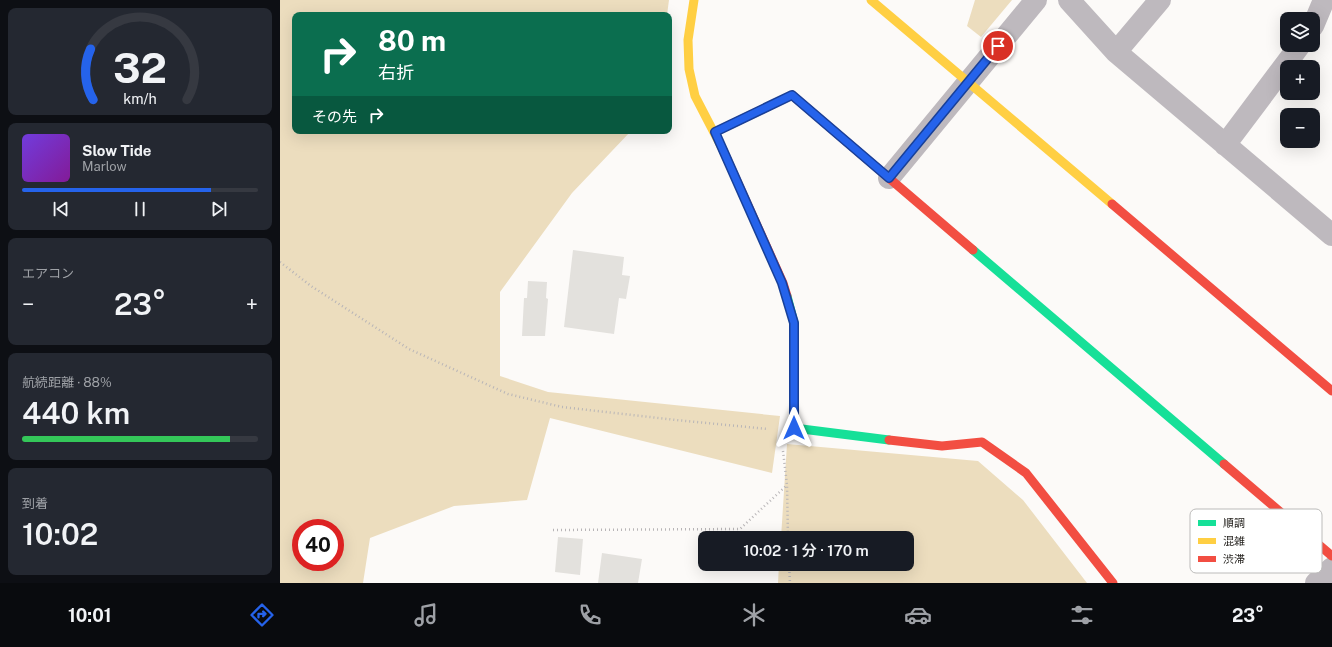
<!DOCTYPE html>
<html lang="ja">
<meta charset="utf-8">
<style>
body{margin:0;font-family:"Public Sans","Noto Sans JP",sans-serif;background:#242831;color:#f1f3f6;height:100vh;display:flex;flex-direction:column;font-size:15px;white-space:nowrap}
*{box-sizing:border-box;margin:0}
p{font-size:13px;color:#9ea1a6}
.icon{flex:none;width:22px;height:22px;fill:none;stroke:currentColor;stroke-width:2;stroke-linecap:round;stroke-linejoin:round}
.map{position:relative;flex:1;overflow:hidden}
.sheet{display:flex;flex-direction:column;gap:8px;padding:8px;background:#0d0f14;width:280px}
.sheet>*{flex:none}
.hud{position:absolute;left:12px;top:12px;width:380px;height:122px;border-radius:8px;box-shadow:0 4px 16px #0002;background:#0b6e4f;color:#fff;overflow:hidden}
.buttons{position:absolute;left:1000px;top:12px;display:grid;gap:8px}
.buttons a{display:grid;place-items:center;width:40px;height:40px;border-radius:8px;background:#171b24;box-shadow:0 4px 16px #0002;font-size:20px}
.speed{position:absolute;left:12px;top:519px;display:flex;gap:8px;font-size:20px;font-weight:700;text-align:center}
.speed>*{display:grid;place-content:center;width:52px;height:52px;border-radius:50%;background:#171b24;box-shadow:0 4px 16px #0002;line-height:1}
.speed .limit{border:6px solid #d22;background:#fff;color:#111}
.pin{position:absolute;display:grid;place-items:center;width:34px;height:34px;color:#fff;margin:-17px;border:2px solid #fff;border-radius:50%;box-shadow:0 1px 4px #0007}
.me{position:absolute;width:44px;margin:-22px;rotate:0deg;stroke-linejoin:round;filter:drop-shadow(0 0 3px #0008)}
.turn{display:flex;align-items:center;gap:14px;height:84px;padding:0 20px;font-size:18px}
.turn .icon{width:52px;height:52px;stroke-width:2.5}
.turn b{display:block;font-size:28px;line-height:34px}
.then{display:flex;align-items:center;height:38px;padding:0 20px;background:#0003;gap:8px;font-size:15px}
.big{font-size:30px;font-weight:600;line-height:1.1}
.sheet .card{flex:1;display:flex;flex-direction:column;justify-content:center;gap:6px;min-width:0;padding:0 14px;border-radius:8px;background:#242831}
.sheet .dial{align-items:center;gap:0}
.dial svg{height:104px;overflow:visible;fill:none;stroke:#363941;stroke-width:7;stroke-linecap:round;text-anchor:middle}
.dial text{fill:#f1f3f6;stroke:none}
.song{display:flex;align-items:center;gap:12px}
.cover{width:48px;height:48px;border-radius:6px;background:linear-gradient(135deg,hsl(260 70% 55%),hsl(290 70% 35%))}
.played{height:4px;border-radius:2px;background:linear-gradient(90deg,#2563eb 80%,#363941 80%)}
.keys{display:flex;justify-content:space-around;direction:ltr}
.heat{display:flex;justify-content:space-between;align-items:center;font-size:22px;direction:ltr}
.charge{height:6px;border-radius:3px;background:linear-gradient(90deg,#34c759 88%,#363941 0)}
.trip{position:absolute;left:418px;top:531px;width:216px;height:40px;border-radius:8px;background:#171b24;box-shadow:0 4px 16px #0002;font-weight:600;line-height:40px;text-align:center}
.dock{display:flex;height:64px;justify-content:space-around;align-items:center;background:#090b0e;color:#9ea1a6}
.dock .icon{width:28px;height:28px}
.dock .selected{color:#2563eb}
.dock b{font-size:18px;color:#f1f3f6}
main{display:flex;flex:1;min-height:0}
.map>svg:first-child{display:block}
.green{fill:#ecddbe;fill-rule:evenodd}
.building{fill:#e3e1dd}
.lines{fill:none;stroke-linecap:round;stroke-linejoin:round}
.path{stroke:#b8b5b7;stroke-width:2.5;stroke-dasharray:1 3;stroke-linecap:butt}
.street{stroke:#beb9be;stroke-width:22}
.fast{stroke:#16e098;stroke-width:9}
.slow{stroke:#ffcf43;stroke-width:9}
.jam{stroke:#f24e42;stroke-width:9}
.route-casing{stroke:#184099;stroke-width:10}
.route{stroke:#2563eb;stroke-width:7}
.key{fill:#fff;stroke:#bcbbba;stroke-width:1}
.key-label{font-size:11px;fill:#201d19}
</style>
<main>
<section class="sheet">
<div class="card dial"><svg viewBox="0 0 100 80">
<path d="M14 69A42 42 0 1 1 86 69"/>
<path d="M14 69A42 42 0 0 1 12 30" stroke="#2563eb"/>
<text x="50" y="56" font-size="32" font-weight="700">32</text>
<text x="50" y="72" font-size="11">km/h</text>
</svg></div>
<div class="card">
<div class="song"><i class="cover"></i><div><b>Slow Tide</b><p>Marlow</p></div></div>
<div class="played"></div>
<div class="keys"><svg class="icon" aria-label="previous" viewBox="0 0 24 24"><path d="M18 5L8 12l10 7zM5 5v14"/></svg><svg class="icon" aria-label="pause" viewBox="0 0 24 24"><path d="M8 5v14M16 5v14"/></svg><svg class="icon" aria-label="next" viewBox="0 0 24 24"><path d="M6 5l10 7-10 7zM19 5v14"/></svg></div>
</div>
<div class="card"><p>エアコン</p>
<div class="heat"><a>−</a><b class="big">23°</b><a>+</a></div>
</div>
<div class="card"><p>航続距離 · 88%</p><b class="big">440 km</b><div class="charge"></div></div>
<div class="card"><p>到着</p><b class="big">10:02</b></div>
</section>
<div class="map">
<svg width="1052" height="583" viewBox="0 0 1052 583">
<rect width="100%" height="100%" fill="#fcfaf8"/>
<path class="green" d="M0 0H389L387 15H15V131H351L292 193 220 292V376L268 392 500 416 492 473 270 418 247 500 174 506 90 538 83 583H0ZM21 528H55V562H21Z
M695 0H732L701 37 687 26Z
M507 444 698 461 743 500 807 583H498L499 564H627V538H501Z"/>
<path class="building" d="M293 250 344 257 342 275 350 276 346 299 339 298 334 334 284 327Z
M248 281 267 282 266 298 268 299 265 336H242L244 298H247Z
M278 537 303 539 300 575 275 572Z
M322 553 362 559 358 583H318Z"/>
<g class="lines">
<path class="path" d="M0 262 31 286 129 349 228 394 282 407 396 420 488 429
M503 451 507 485 508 538
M273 530 460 529 507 485
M509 564 510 583"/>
<path class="street" d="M789 0 836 52 1052 235
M1033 26 1044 0
M836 52 880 0
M945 145 1020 45
M609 178 756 0
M1036 583 1052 568"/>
<path class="fast" d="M693 250 944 464
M507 296 514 323V428L609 440"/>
<path class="slow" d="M414 0 408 40 409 69 415 96 443 150
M591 0 832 204"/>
<path class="jam" d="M435 132 512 95 693 250
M443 150 503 283 507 296
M832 204 1052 391
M609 440 662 446 702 442 746 473 833 583
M944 464 1052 556"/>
</g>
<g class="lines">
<g class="route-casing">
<path id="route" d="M514 428V323L502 283 435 132 512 95 609 178 718 46"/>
</g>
<use href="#route" class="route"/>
</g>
<rect x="910" y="509" width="132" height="64" rx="6" class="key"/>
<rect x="918" y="520" width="18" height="6" fill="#16e098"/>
<rect x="918" y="538" width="18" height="6" fill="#ffcf43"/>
<rect x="918" y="556" width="18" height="6" fill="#f24e42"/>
<g class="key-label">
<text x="943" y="527">順調</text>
<text x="943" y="545">混雑</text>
<text x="943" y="563">渋滞</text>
</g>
</svg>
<div class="buttons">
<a><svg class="icon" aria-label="layers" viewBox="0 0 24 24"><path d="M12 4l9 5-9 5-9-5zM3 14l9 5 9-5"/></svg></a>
<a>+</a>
<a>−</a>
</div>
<div class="speed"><div class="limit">40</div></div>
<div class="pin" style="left:718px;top:46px;background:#d93025"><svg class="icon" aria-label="arrive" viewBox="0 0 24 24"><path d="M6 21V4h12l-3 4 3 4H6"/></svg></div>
<svg class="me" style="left:514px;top:428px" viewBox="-20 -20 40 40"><path d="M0-17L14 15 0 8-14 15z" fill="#2563eb" stroke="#fff" stroke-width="4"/></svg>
<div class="trip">10:02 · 1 分 · 170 m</div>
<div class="hud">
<div class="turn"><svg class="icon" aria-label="right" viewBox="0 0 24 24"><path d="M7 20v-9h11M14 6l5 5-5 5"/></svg><div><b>80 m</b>右折</div></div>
<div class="then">その先<svg class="icon" aria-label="right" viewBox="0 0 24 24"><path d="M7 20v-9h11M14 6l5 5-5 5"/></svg></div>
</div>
</div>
</main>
<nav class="dock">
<b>10:01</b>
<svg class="icon selected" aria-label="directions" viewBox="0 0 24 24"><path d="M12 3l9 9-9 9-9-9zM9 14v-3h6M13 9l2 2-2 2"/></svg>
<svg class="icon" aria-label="music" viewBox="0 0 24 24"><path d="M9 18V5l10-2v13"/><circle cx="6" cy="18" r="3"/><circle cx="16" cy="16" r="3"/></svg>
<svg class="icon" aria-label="phone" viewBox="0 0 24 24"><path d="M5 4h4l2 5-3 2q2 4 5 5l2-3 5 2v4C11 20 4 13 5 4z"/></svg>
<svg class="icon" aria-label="climate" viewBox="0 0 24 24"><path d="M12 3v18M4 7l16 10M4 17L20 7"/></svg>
<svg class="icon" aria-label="car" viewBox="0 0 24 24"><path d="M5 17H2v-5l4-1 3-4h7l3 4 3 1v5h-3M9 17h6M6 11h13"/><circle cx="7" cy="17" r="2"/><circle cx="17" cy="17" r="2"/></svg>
<svg class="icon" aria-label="filters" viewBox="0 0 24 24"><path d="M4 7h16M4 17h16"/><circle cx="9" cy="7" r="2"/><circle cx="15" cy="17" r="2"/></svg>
<b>23°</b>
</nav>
